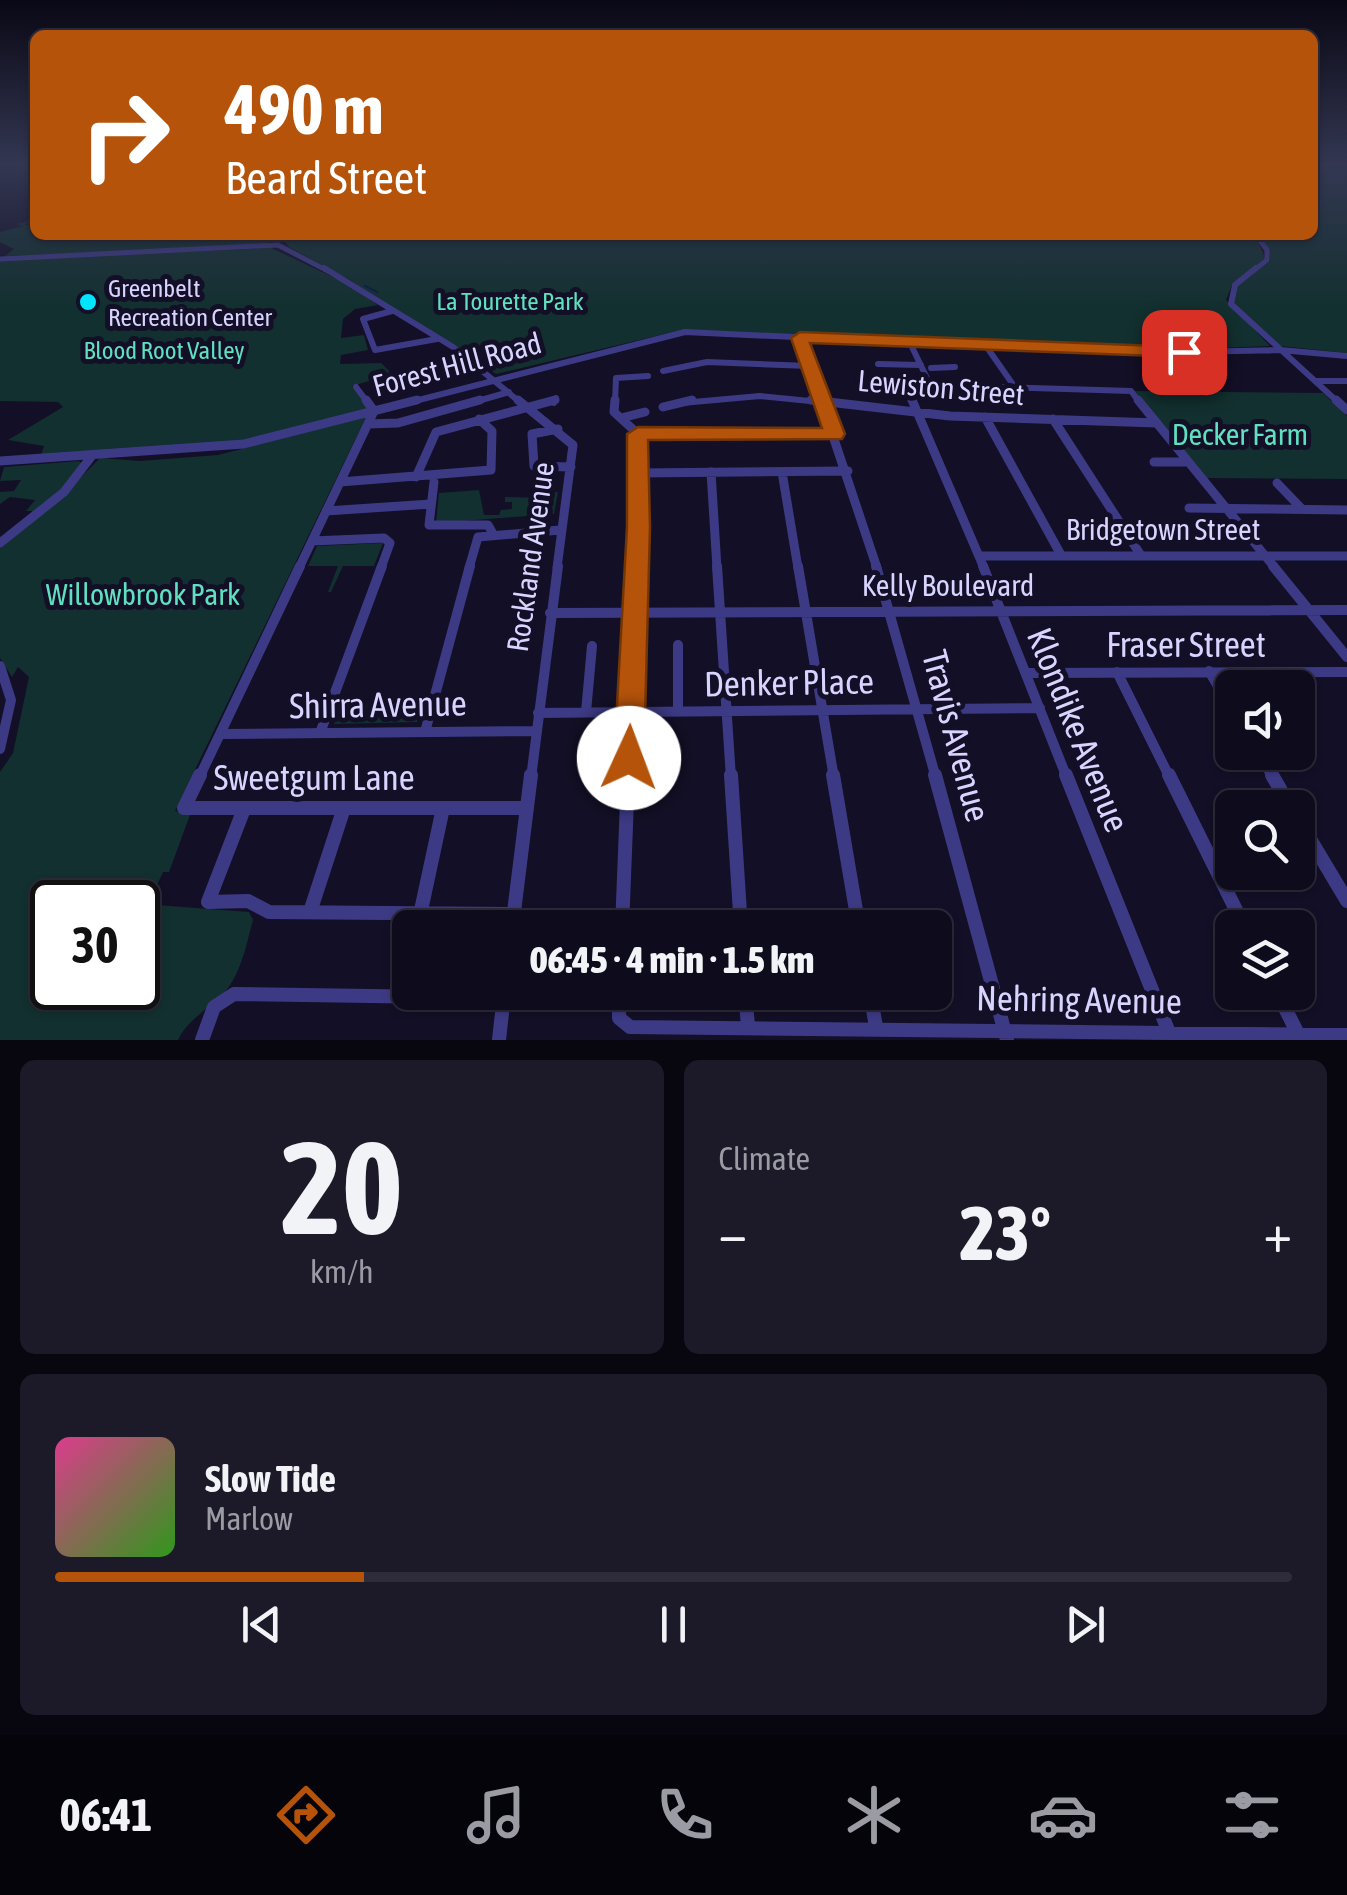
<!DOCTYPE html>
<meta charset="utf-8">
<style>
body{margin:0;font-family:"Asap Condensed",sans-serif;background:#1c1929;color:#f1f3f6;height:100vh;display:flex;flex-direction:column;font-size:38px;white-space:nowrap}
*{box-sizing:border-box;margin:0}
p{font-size:32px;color:#9b9ba3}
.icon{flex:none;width:55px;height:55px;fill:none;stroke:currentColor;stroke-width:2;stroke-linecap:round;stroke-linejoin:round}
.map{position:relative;height:1040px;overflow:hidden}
.sheet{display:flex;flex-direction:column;gap:20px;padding:20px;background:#08060f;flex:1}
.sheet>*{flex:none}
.banner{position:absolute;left:30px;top:30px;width:1288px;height:210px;border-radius:15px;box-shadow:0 2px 8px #0004,0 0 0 2px #2e2b3b;background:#b45309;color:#fff;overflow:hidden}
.tools{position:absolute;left:1215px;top:670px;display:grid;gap:20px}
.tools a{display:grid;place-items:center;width:100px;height:100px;border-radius:15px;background:#0e0b1c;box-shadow:0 2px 8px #0004,0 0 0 2px #2e2b3b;font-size:50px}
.speed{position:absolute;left:30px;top:880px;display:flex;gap:20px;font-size:50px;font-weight:700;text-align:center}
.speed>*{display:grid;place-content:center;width:130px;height:130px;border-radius:50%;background:#0e0b1c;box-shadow:0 2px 8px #0004,0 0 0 2px #2e2b3b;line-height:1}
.speed .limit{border:5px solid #111;border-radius:15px;background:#fff;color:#111}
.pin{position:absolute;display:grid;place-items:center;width:85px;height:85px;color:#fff;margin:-42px;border-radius:20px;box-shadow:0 5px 15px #0006}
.me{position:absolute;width:110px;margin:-55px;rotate:2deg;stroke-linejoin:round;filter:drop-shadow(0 0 8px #0008)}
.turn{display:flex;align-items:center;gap:35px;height:210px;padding:0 30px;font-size:45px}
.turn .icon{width:130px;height:130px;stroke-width:2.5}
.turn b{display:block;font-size:70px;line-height:85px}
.big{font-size:75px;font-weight:800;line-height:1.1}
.sheet .card{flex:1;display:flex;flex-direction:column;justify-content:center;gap:15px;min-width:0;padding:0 35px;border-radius:15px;background:#1c1929}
.sheet .dial{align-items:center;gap:0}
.dial b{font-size:130px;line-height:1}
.song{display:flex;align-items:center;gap:30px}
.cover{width:120px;height:120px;border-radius:15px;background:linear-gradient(135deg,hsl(330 70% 55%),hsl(110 70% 35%))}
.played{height:10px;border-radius:5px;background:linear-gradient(90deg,#b45309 25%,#2e2b3b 25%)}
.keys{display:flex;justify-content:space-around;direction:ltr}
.heat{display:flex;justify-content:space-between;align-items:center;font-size:55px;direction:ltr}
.sheet .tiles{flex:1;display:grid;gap:20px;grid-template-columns:1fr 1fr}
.card:last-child{grid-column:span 2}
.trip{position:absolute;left:392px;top:910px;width:560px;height:100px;border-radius:15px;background:#0e0b1c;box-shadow:0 2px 8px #0004,0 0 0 2px #2e2b3b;font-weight:800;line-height:100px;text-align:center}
.tabs{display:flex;height:160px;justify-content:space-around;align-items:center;background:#06040b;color:#9b9ba3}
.tabs .icon{width:70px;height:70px}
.tabs .on{color:#b45309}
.tabs b{font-size:45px;color:#f1f3f6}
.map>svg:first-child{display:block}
.green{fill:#12302f;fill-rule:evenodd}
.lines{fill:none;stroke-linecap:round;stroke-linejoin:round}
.stream{stroke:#0a1f44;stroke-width:2.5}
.minor-far4{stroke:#3d3a85;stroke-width:5}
.minor-far3{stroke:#3d3a85;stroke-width:6}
.minor-far2{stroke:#3d3a85;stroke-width:9}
.minor-far1{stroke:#3d3a85;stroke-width:10}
.minor{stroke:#3d3a85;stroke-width:14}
.route{fill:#b45309;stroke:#753606;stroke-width:2.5}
.poi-dot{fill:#00e5ff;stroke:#130f26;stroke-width:4}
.labels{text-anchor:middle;stroke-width:10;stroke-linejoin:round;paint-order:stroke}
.far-poi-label{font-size:25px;fill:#d9d4ff;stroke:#130f26;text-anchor:start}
.far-park-label{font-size:25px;fill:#5fe0c0;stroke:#130f26}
.street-label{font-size:30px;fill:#d9d4ff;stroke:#130f26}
.park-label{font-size:30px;fill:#5fe0c0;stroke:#130f26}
.near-street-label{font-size:35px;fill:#d9d4ff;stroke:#130f26}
</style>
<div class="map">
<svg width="1347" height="1040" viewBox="0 0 1347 1040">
<rect width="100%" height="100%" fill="#130f26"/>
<path class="green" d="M1313 165H1347V353L1280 346 1231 301 1234 289 1270 261 1269 251 1259 235H1312Z
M29 221 25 225 35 226V235H282L262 246 5 256 14 249 0 242V232L23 226 17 224Z
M290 235H1255L1265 258 1232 285 1226 300 1270 346 1140 351 677 331 496 374 348 279 289 247 285 242Z
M271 248 350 285 378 305 355 309 343 319 341 338 364 335 368 350 341 355 340 364 381 363 400 382 384 386 376 379 352 386 370 408 254 440 41 455 44 446 8 440 63 407 58 402 0 401V260Z
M1133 391 1323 393 1347 416V479L1207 478Z
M366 417 175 811 190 815 169 872H163L152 896 159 898 156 905 249 912 253 920C247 942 242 969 228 988 212 1008 189 1017 178 1040H0V772L13 753 29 677 18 667 12 677 0 658V545L54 504 100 458 140 461 218 455ZM52 902H138V988H52Z
M79 461 82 464 74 479 33 511H26L35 500 10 497 0 504V492L14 491 21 480 0 481 4 467Z
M479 490 484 515H499L501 510 512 509V502H505V497L547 498 549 493 558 492 554 514 436 523 439 493Z
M383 543 374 566H343L331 592H328L338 566H308L317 546Z
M341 705 421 706 417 722 334 724Z"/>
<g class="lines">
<path class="stream" d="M322 235 330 237
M997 235 1010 240 1027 235
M1050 235H1063
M1119 235 1142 238
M365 286 377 292"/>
<path class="minor-far4" d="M278 245 328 271
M0 259 278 245
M1253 271 1267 260V250L1256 235"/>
<path class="minor-far3" d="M324 268 453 347 521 403
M1256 268 1235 285 1231 304 1339 403
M392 311 363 319 375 350 437 339
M800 337 822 403
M910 343 927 378
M986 346 1014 386
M878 364 921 365
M931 368 955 367
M663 371 707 362 810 366
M1315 381H1347
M356 387 368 403
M407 403 685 332 1141 353 1281 350 1347 356
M471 403 509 392
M554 403 556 398
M615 403 616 378 648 376
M682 403 760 396 830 403
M913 403 905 384 1131 391 1140 403"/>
<path class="minor-far2" d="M366 400 374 411
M518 400 573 445 557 568
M615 400 614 412 637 433 635 568
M811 400 950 416 1157 423
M821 400 877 568
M912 400 984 568
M1138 400 1275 568
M1336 400 1347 410
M663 407 692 400
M985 417 1061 555
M621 418 645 412
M1053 419 1140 554
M368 424 398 423 480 400
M558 429 532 434 534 466 571 467
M637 433 835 434
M0 461 244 444 417 400
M1154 462H1188
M711 472 717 568
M782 472 798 568
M639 473 848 471
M416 477 436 432 555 400
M340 482 491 470 492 431 479 419
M434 482 429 525H488L492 532
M1277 483 1302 509
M1189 508 1347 510
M326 511 431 504
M312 541 384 538 390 543 381 568
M0 543 64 492 91 457
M979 556H1347
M299 568 374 411
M469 568 478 537 560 530"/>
<path class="minor-far1" d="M717 566 731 778
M798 566 834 778
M876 566 936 778
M983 566 1067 778
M1273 566 1347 657
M550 613 1347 610
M678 645V711
M0 666 11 700 0 749
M1209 671 1232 710
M1117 672 1170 778
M1026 673 1347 672
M586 712 592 646
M538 713 1040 708
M425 732 470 566
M320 733 382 566
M220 734 536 731
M1258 752 1273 778
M199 778 300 566
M531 778 558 566
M628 778 636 566"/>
<path class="minor" d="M200 775 184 808H527
M731 775 741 928
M833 775 859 928
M935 775 1007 1040
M1066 775 1172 1040
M1169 775 1245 928
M1272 775 1291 808
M244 809 208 902 248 901 269 912 514 914
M1298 819 1347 901
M310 912 344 808
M420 915 443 808
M512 928 531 775
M622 928 628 775
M619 992V1018L630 1027 1347 1035
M745 992 748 1026
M870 992 876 1027
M1277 992 1298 1034
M202 1040 214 1007 234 994 504 998
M499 1040 504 995"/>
</g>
<linearGradient id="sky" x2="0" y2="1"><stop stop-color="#0a0815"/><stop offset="0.53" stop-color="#333752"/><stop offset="1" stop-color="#333752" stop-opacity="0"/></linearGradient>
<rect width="1347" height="311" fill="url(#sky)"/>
<path class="route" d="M800 332 1184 347 1193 352 1184 357 810 343 845 434 842 439 648 440 650 527 644 758 640 767H618L614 758 627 527V434L638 427 822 428 791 338Z"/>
<circle class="poi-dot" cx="88" cy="302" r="10"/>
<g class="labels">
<g class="far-poi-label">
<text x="108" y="297">Greenbelt<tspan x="108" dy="29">Recreation Center</tspan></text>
</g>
<g class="far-park-label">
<text x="510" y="310">La Tourette Park</text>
<text x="164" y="359">Blood Root Valley</text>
</g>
<g class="street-label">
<text transform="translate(457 365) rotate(-15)" y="10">Forest Hill Road</text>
<text transform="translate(941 388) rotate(5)" y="10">Lewiston Street</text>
<text x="1163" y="540">Bridgetown Street</text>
<text transform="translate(531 557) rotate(-82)" y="10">Rockland Avenue</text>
<text x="948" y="596">Kelly Boulevard</text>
</g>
<g class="park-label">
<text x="1240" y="445">Decker Farm</text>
<text x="143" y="605">Willowbrook Park</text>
</g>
<g class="near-street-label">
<text x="1186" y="657">Fraser Street</text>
<text transform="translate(789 683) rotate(-1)" y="12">Denker Place</text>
<text transform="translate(378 705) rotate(-1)" y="12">Shirra Avenue</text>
<text transform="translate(1078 730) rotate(68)" y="12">Klondike Avenue</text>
<text transform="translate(956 736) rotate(75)" y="12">Travis Avenue</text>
<text x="314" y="790">Sweetgum Lane</text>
<text transform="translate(1079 1000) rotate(1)" y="12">Nehring Avenue</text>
</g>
</g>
</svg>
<div class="tools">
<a><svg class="icon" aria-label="sound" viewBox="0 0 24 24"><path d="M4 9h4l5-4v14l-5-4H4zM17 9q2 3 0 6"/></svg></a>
<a><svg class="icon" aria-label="search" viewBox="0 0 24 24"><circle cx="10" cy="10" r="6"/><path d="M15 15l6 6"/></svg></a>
<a><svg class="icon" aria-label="layers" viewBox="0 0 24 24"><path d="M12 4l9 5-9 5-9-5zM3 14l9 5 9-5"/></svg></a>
</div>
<div class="speed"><div class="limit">30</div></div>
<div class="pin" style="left:1184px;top:352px;background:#d93025"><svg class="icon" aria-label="arrive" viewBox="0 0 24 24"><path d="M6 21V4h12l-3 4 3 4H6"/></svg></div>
<svg class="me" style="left:629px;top:758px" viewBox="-20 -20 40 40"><circle r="19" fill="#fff"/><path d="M0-13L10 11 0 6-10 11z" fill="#b45309"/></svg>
<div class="trip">06:45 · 4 min · 1.5 km</div>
<div class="banner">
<div class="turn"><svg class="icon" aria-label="right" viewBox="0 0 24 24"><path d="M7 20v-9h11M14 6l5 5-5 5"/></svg><div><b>490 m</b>Beard Street</div></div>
</div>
</div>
<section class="sheet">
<div class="tiles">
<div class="card dial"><b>20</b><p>km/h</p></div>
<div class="card"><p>Climate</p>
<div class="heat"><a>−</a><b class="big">23°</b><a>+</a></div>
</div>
<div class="card">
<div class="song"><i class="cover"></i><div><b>Slow Tide</b><p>Marlow</p></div></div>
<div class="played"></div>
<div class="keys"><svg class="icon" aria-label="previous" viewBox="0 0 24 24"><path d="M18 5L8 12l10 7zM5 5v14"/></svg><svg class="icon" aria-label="pause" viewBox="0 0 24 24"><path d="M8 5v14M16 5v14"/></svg><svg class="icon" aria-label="next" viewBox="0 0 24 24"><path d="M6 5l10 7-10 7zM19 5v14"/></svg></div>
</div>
</div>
</section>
<nav class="tabs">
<b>06:41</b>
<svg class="icon on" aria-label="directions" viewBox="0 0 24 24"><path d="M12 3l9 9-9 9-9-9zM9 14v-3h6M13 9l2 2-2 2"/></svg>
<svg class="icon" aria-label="music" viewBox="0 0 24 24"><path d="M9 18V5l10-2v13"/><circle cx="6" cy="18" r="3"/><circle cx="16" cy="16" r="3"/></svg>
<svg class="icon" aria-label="phone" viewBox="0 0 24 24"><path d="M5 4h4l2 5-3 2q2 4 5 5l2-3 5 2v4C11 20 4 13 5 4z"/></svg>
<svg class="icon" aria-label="climate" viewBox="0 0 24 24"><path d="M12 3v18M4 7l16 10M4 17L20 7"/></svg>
<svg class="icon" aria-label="car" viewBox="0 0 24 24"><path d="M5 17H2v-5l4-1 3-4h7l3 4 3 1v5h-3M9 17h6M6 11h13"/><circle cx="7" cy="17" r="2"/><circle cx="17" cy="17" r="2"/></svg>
<svg class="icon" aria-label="filters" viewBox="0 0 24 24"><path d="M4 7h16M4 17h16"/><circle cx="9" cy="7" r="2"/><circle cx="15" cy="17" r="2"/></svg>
</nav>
